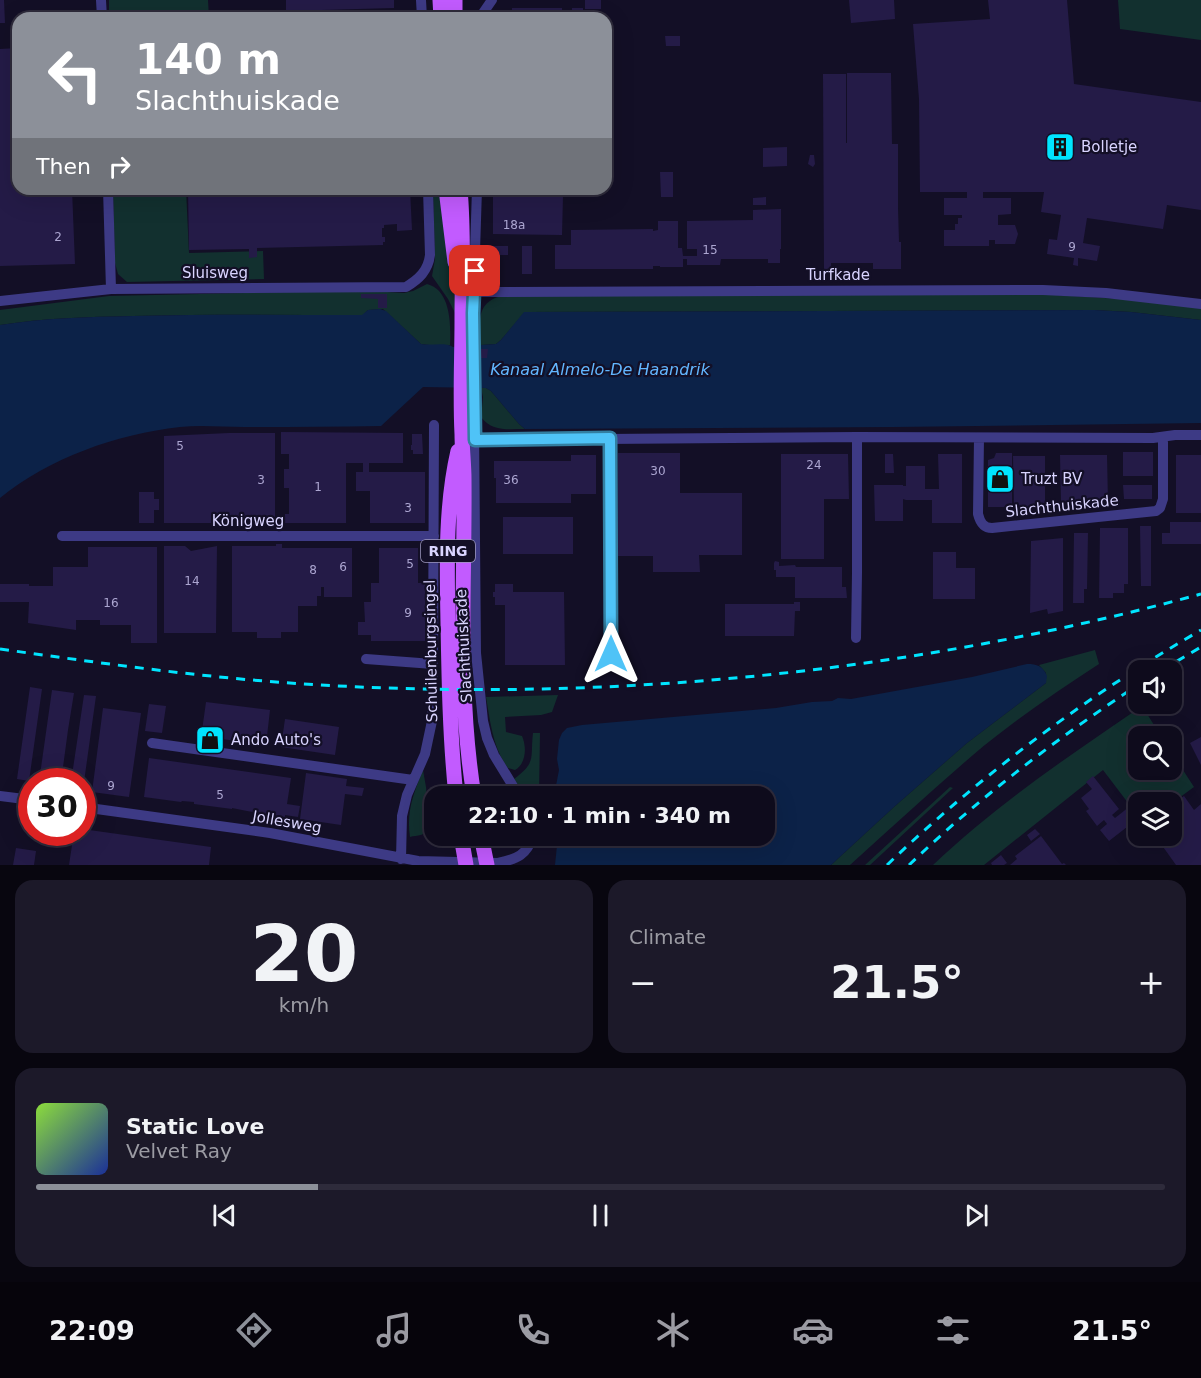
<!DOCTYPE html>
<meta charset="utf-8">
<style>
body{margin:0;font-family:"DejaVu Sans",sans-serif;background:#1c1929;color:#f1f3f6;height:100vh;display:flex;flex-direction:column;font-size:22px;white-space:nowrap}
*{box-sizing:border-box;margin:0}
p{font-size:20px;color:#9b9ba3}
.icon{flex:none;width:33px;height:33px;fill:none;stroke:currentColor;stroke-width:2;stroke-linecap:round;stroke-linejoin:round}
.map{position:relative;height:865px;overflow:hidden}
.sheet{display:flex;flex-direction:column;gap:15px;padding:15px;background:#08060f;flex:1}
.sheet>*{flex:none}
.banner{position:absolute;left:12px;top:12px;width:600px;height:183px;border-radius:18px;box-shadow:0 6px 24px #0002,0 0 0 2px #2e2b3b;background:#8c9099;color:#fff;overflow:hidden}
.buttons{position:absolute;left:1128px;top:660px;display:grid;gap:12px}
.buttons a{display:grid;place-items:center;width:54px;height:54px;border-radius:12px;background:#0e0b1c;box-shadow:0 6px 24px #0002,0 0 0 2px #2e2b3b;font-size:30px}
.speed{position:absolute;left:18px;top:768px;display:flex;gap:12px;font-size:30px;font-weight:700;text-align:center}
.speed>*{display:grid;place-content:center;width:78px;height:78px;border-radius:50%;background:#0e0b1c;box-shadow:0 6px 24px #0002,0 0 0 2px #2e2b3b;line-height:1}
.speed .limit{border:9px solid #d22;background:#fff;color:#111}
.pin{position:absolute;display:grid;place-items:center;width:51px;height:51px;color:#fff;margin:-26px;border-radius:12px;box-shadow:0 3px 9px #0006}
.me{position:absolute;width:66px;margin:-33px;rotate:0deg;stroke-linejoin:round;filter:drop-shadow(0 0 4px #0008)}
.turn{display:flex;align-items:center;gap:21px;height:126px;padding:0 24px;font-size:27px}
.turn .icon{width:78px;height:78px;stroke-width:2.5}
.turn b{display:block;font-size:42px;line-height:51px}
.then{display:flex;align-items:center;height:57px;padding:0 24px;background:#0003;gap:12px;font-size:22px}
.big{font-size:45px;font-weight:700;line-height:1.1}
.sheet .tile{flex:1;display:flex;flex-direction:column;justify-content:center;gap:9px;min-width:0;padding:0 21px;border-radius:18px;background:#1c1929}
.sheet .dial{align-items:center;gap:0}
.dial b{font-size:78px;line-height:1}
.song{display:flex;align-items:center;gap:18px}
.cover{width:72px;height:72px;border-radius:9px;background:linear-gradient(135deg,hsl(90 70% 55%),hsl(230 70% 35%))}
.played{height:6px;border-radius:3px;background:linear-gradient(90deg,#8c9099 25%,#2e2b3b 25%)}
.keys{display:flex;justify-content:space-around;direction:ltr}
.heat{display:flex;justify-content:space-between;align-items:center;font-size:33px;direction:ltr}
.sheet .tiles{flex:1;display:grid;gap:15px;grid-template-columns:1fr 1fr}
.tile:last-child{grid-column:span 2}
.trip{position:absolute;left:424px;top:786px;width:351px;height:60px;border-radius:18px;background:#0e0b1c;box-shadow:0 6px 24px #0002,0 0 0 2px #2e2b3b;font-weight:700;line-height:60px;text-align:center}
.menu{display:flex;height:96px;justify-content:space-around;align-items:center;background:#06040b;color:#9b9ba3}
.menu .icon{width:42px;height:42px}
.menu .active{color:#8c9099}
.menu b{font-size:27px;color:#f1f3f6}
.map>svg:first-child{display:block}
.green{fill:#12302f}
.water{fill:#0c2248}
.building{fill:#241b47}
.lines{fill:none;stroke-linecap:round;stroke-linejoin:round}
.minor{stroke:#3d3a85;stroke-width:10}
.primary{stroke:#c25bff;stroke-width:15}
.rail{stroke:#00e5ff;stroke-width:3;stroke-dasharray:9 8;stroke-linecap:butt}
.route-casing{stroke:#337fa1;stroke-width:15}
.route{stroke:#4fc3f7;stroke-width:10}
.labels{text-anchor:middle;stroke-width:4.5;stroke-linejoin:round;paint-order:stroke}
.number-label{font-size:12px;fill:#aca6d1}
.shield{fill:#130f26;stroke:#9e99be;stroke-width:1.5}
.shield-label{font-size:14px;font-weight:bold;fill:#d9d4ff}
.poi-label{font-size:15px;fill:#d9d4ff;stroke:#130f26;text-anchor:start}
.street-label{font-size:15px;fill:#d9d4ff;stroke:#130f26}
.water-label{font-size:16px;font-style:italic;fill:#62b6ff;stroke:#130f26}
</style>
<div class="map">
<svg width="1201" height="865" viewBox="0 0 1201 865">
<rect width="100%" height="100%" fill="#130f26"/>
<path class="green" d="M109 0H208L209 18H109Z
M1118 0H1201V40L1120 29Z
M113 189H186L189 253 263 251 264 279 127 282 118 274 115 263Z
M433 189H444L454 279 456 315 448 299 432 276 435 259Z
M427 284C451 290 451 325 450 345H429L421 344 383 309 368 310 363 315C286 315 209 314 133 316 88 317 44 318 0 325V310L109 296 285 292 370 291 404 293 413 291Z
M1040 294 1121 299 1201 308V320L1131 312 1094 310 525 312 501 340 496 344 481 345C480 323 475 303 501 296Z
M481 388H486L491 391 519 424 525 429C508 429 492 432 481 417L483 397Z
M1095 650 1099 664C1056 692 1012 722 973 755 931 791 891 828 850 865H831L895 806 967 743 1046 683V673L1039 665Z
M558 695 552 712 541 715 505 717 506 732 522 736C527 747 526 764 515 770L508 768C493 749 490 720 486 697Z
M1142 706 1161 736H1138V770H1172V753L1194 787 1172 803 1138 802V816L1103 770 984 865H933C997 804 1069 756 1142 706Z
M533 733H540L539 796H526L514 779C537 762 530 758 533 733Z
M423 770 426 787 429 824H425V828H429C427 836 417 835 410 837 406 812 414 792 423 770Z
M950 787 953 788 870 865H865Z"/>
<path class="water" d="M380 309 386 311 421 344C431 346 445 342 453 347L496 344 501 340 524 312 1094 310 1131 312 1201 320V423L894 427 525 429 519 424 491 391 486 388 423 387 381 426C335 427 290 427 244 427 223 427 201 425 180 427 117 434 49 458 0 498V325C44 318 88 317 133 316 209 314 286 315 362 315L368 310Z
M1027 664C1037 664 1043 666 1047 676L1046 683 967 743 895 806 831 865H555L558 836H765V796H554L559 770 557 759 559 740 562 733 567 728 582 725 776 708 812 702 832 701 838 698 851 699 972 677Z"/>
<path class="building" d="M0 0H4L5 23H0Z
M286 0H394V8L286 11Z
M585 0H601V9H585Z
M849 0H894L895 19 851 23Z
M988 0H1067L1074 84 1201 102V210L1167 205 1163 229 1087 218 1083 243 1100 246 1097 261 1078 258V266L1073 265 1074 258 1047 254 1049 239 1057 240 1061 215 1041 212 1044 192H983V198H1011V214L998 215V225H1015L1018 234 1015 244H995V240H989V246H944V230H955V224H958V218H962V215H944V198H967V192H920L919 99 913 24 990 19Z
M512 8H562V18H499V16H512Z
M572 8H583V18H572Z
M665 36H680V46H666Z
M18 48V189H72L75 264 0 266V49Z
M847 73H891L892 144H898V208L899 242H901V269H873V263H831V270H824L823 74H846V143H847Z
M787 147V166L763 167V148Z
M810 155H814L815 164 813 167 808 164Z
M660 172H673V197H661Z
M188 189H410L412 230 397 231V224L384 225V228H382V237H385V242H383V245L257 248V257L249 258V249L189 250Z
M493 195 563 196 562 235 493 234Z
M766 197V205H753V198Z
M781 209V249H780V263H768V259H721L720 265H687V259H683V267H660V266H653V269H555V245H571V230L653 229V231L658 230V221H678V248H682L683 256H697V249H687V221L753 220V210Z
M490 246H508V255H490Z
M522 246H532V274H522Z
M361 294H387V308H378V299L361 298Z
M481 349H488L487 358H480Z
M281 432 403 433V463H369V472H425V523H370V491H356V472H363V463H346V523H285V514H289V488H284V469H289V454H281Z
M229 433H275V523H164V436Z
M412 434H422L423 454H413V450H411V445H412Z
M1123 452H1153V476H1123Z
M618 453H680V493H742V555H699L700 572H653V556H618Z
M996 453H1012V507H988V460L994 458Z
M781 454H848L849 499H824V559H781Z
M885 454H893L894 473H885Z
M938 454H962V523H932V500H906L903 499V521H875L874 485H903V486H906V466H925V489H939Z
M571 455H596V494H571V503H496V478H494V461H571Z
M1060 455H1107L1108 502H1061Z
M1176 455H1201V513H1176Z
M1013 456H1045V507H1014Z
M1123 485H1152V499H1124Z
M139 492H154V499H159V510H154V523H139Z
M503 517H573V554H503Z
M1170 522H1201V544H1162V533H1170Z
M1140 526H1151V586H1141Z
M1100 528H1128V584H1124V593H1113V598H1099Z
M1074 533H1088L1087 589H1084V603H1073Z
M1063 538V611L1048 614 1047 609 1030 613 1031 541Z
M276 544H282V548H352V597H324V587H321V596H317V606H298V632H281V638H257V632H232V546H276Z
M164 546H185L191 551 217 546 216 633H164Z
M88 547H157V643H131V625H100V620H76V630L28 623 29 602H0V584H29V586H53V567H88Z
M379 548H418V583H425V641H371V635H358V622H365L364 602H371V583H379Z
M933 552H956V568H975V599H933Z
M775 561 779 562V566L795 565 796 567H842V587H846L847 598H795V577H776V570H774V563Z
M495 584H513V592H564L565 665H505V605H495V597H493V592H495Z
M794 602H800V611H795L794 636H725V604H794Z
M30 687 42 689 29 781 17 779Z
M52 690 74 693 68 730 61 782H39Z
M84 695 96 696 84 782H71Z
M206 702 270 710 266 745 222 739 221 748 200 745Z
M149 704 166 706 162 733 145 731Z
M103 708 141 713 129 797 92 792Z
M285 719 339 727 335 755 281 747Z
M1201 737V765L1190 743Z
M149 758 291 778 287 804 300 806 298 817 285 815V817L247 811 232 808V809L194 804V802L182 801 181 802 144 797Z
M306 773 347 779 346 786 364 788 362 796 345 794 341 825 300 819Z
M1093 776 1119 809 1112 815 1115 818 1129 807 1138 819V829L1133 834 1127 827 1109 841 1100 830 1107 824 1104 820 1097 826 1086 811 1089 809 1081 798 1092 789 1086 782Z
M1184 796 1194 810 1201 804V865H1176L1156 837 1159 836H1172V805Z
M82 829 211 847 209 865H69L74 832H82Z
M1035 829 1040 834 1031 841 1027 835Z
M1041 836 1062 864 1064 863 1066 865H1010L1017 859 1015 856Z
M16 848 36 851 34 865H13Z
M1001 855 1007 863 1004 865H992L991 863Z"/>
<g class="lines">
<path class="minor" d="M101 0 102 18
M421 0 422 18
M482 18 483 13 492 0
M108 189 111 289
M477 189 473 313 476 653 483 721 487 738 494 755 519 796
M475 292 1043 290 1106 293 1201 304
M0 301 111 289 406 287C419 279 428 271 430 255L428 189
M610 438 611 654
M979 438 978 514C980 522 983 528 992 528L1156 511 1160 508 1163 499V437
M475 440 857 437 1153 438 1175 435H1201
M62 536H434
M856 638 857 573V437
M366 659 433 664
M152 743 413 780
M0 796 32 800
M82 807 270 833 418 861 498 863C517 859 527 855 533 836
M401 859 402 816 407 795 425 754 432 721 433 664 434 425"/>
<path class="primary" d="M440 0 441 18
M455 0V18
M446 189 455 262
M460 189C464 233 462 277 462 321 462 358 460 396 462 434 462 449 464 464 464 479 465 585 457 691 474 796
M456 796C450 739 449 681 448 623 447 566 445 507 458 451
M461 836 466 865
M481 836 487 865"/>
<path class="rail" d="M0 649C107 664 213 679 321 685 616 702 916 672 1201 594
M1162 670 1201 647
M887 865C982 774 1087 696 1201 630
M909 865C979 798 1057 738 1138 685"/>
</g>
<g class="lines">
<g class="route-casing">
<path id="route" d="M475 271 473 313 475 440 610 438 611 654"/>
</g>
<use href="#route" class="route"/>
</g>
<defs>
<g id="building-square" transform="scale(1.5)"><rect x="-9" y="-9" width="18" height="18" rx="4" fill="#00e5ff" stroke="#130f26"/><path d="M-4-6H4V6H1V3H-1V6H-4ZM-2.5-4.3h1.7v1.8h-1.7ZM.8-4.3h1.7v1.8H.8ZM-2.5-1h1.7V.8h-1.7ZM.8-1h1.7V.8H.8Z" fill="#111"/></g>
<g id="shop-square" transform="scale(1.5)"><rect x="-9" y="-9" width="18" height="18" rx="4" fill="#00e5ff" stroke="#130f26"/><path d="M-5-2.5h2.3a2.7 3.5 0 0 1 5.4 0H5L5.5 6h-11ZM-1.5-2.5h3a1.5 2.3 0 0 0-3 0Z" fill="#111"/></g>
</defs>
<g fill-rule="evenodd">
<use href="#building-square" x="1060" y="147"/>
<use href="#shop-square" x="1000" y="479"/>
<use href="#shop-square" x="210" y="740"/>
</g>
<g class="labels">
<g class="number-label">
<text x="514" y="229">18a</text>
<text x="58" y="241">2</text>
<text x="1072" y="251">9</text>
<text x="710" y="254">15</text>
<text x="180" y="450">5</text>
<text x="814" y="469">24</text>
<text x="658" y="475">30</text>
<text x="261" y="484">3</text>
<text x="511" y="484">36</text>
<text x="318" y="491">1</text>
<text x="408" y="512">3</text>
<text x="410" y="568">5</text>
<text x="343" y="571">6</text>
<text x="313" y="574">8</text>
<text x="192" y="585">14</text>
<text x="111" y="607">16</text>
<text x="408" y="617">9</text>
<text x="111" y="790">9</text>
<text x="220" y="799">5</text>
</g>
<rect class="shield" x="421" y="540" width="54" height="22" rx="4.5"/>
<g class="shield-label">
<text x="448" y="556">RING</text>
</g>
<g class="poi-label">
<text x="1081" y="152">Bolletje</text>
<text x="1021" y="484">Truzt BV</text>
<text x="231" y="745">Ando Auto's</text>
</g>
<g class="street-label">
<text x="215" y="278">Sluisweg</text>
<text x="838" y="280">Turfkade</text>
<text transform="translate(1062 506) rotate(-6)" y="5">Slachthuiskade</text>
<text x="248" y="526">Königweg</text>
<text transform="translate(464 646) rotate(-93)" y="5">Slachthuiskade</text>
<text transform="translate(431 651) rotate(-91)" y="5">Schuilenburgsingel</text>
<text transform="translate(287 822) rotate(10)" y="5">Jollesweg</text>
</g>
<g class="water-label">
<text x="600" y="375">Kanaal Almelo-De Haandrik</text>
</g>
</g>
</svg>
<div class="buttons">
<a><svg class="icon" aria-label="sound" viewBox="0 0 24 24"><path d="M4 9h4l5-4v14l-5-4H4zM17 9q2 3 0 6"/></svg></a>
<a><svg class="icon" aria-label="search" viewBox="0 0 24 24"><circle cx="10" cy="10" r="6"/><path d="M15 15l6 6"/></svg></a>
<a><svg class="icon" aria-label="layers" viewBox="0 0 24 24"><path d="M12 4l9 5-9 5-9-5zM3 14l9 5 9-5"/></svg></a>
</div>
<div class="speed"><div class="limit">30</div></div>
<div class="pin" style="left:475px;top:271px;background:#d93025"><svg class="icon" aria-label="arrive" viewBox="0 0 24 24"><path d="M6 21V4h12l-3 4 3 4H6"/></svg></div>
<svg class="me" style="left:611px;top:654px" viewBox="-20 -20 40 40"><path d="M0-17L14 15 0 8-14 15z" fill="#4fc3f7" stroke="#fff" stroke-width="4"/></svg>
<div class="trip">22:10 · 1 min · 340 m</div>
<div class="banner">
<div class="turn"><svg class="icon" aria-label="left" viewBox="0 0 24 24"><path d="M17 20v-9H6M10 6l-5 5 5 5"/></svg><div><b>140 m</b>Slachthuiskade</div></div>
<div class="then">Then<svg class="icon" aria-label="right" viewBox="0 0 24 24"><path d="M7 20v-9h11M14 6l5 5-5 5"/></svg></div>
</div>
</div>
<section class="sheet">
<div class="tiles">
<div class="tile dial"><b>20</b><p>km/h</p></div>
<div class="tile"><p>Climate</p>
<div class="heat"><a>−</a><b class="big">21.5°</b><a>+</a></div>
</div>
<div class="tile">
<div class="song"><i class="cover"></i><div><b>Static Love</b><p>Velvet Ray</p></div></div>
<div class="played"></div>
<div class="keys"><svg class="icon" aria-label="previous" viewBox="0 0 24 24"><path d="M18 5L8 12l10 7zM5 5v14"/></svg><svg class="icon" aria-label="pause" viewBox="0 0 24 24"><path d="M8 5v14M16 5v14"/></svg><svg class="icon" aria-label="next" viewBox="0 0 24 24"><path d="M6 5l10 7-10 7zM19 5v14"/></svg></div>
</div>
</div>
</section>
<nav class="menu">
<b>22:09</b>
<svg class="icon active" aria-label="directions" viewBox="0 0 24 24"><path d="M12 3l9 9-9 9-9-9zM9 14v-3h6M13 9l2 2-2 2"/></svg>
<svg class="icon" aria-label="music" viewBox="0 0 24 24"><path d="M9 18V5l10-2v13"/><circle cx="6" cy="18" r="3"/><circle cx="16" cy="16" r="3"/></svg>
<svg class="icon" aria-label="phone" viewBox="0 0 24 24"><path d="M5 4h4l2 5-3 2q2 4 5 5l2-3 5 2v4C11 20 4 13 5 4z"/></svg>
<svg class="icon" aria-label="climate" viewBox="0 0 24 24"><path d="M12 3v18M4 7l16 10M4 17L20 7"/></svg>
<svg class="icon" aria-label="car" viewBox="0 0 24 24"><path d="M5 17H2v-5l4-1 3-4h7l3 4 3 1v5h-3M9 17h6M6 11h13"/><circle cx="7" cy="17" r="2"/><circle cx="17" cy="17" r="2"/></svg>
<svg class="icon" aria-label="filters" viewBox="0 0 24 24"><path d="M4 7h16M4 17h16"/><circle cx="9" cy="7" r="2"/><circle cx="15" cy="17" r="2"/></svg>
<b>21.5°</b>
</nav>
